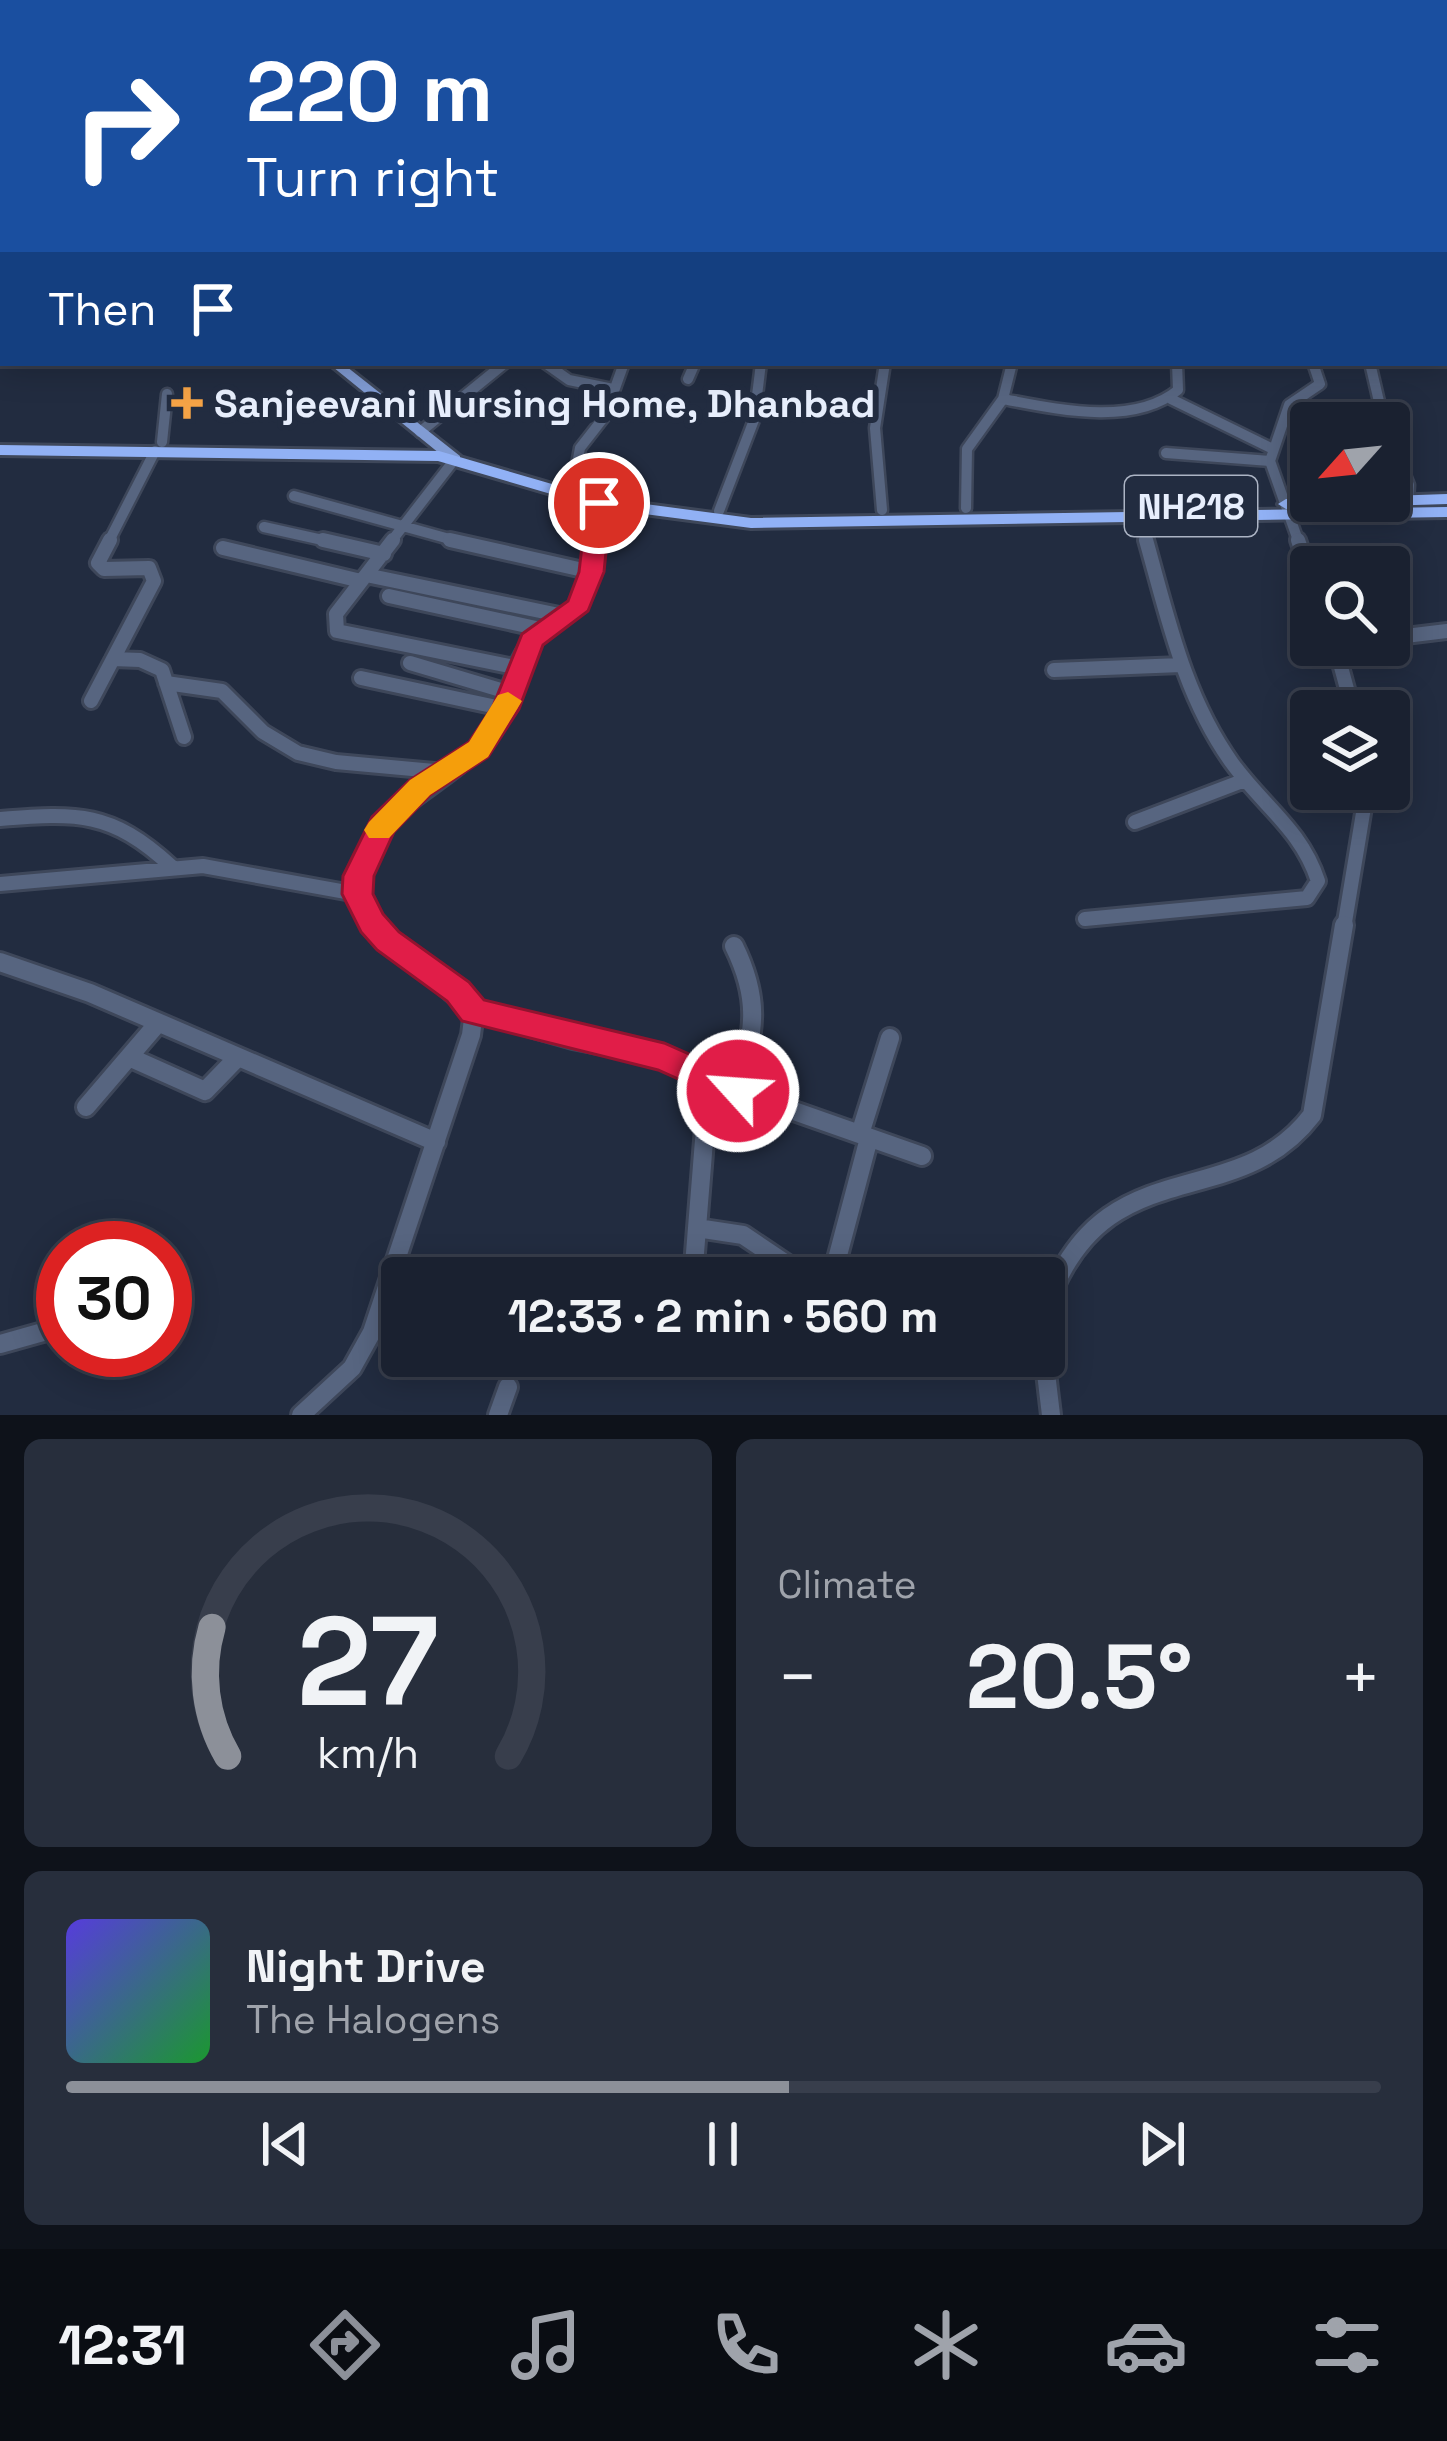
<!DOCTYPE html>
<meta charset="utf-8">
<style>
body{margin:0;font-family:"Space Grotesk",sans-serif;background:#272e3c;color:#f1f3f6;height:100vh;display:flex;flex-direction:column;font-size:45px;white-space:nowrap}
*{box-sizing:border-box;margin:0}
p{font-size:39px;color:#9fa3ab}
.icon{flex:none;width:66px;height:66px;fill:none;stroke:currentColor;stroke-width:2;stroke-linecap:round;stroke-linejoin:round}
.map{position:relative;height:1415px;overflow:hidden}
.side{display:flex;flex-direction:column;gap:24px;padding:24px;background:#0e121a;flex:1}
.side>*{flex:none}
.hud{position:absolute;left:0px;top:0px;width:1449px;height:366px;box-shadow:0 6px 30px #0003,0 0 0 3px #383e4c;background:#1a4fa0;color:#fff;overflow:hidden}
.needle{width:78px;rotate:243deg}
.tools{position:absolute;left:1290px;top:402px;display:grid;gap:24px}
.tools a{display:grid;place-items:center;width:120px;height:120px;border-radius:12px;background:#1a2130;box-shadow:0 6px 30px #0003,0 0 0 3px #383e4c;font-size:60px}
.speed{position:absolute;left:36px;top:1221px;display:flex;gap:24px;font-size:60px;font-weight:700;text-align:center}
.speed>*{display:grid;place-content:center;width:156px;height:156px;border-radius:50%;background:#1a2130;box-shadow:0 6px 30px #0003,0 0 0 3px #383e4c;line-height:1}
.speed .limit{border:18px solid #d22;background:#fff;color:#111}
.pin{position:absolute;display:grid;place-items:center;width:102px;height:102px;color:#fff;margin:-51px;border:6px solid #fff;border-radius:50%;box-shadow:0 3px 12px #0007}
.me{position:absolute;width:132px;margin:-66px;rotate:296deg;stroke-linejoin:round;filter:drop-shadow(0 0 9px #0008)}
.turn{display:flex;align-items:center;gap:42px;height:252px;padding:0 48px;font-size:54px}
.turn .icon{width:156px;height:156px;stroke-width:2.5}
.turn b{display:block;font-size:84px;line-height:102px}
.then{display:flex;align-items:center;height:114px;padding:0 48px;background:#0003;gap:24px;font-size:45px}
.big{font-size:90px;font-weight:700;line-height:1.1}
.side .card{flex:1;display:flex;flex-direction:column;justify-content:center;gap:18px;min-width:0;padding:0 42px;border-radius:18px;background:#272e3c}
.side .dial{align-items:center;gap:0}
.dial svg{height:312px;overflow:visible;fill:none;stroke:#383e4c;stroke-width:7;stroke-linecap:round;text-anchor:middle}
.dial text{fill:#f1f3f6;stroke:none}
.song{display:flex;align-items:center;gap:36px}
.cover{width:144px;height:144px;border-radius:18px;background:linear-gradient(135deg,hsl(250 70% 55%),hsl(130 70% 35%))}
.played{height:12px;border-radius:6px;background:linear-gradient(90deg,#8c9099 55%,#383e4c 55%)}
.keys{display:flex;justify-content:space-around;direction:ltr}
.heat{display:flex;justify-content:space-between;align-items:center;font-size:66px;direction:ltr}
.side .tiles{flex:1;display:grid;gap:24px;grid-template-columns:1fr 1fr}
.card:last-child{grid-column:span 2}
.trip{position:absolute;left:381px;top:1257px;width:684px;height:120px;border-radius:12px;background:#1a2130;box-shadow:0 6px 30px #0003,0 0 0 3px #383e4c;font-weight:700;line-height:120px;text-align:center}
.tab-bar{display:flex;height:192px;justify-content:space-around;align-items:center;background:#0a0d13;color:#9fa3ab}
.tab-bar .icon{width:84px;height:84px}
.tab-bar .on{color:#8c9099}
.tab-bar b{font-size:54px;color:#f1f3f6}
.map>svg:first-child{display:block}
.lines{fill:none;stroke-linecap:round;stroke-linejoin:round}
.minor-far3-casing{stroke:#3e475a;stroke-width:14}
.minor-far2-casing{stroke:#3e475a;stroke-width:15}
.minor-far1-casing{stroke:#3e475a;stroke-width:20}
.minor-casing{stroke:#3e475a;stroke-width:24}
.major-casing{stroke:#3e475a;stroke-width:6}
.highway-casing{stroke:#3e475a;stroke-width:6}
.minor-far3{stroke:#576580;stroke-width:9}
.minor-far2{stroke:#576580;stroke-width:10}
.minor-far1{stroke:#576580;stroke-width:14}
.minor{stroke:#576580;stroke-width:18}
.major{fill:#819cd4;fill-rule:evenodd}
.highway{fill:#91b1f5;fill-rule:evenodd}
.route{fill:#e11d48;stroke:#92132f;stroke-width:3}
.slow{fill:#f59e0b}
.poi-dot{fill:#f5a346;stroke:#222c40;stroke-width:4.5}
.labels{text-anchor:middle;stroke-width:12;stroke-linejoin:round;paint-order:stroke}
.shield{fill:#222c40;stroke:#acb4c4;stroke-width:3}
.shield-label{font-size:36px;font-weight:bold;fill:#e7eefc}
.poi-label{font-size:39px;font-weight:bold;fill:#e7eefc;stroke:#222c40;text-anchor:start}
</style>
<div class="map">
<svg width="1447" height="1415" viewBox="0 0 1447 1415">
<rect width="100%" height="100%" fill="#222c40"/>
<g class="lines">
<g class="minor-far3-casing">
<path id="minor-far3" d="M113 0H140
M286 0H414
M635 0 647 2
M1006 0 1014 3
M216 3 221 0
M0 225 3 229"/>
</g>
<g class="minor-far2-casing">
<path id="minor-far2" d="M0 274 3 270
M545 363 569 380 613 389
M1370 363 1384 423
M688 379 695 363
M1003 399C1056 409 1133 427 1178 390L1177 363
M1171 399 1273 449
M420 432 505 363
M1389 435 1409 485 1408 501
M162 442 167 394
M1166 453 1270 461
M573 486 580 448 605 416 624 363
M294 496 464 543
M966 508 967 449 1003 399 1012 363
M882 510 875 428 885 363
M719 511 754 420 761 363
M1140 519 1147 543
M264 527 336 543
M108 543 155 451
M390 543 455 459
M596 543 600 494
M1299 543 1270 461 1289 405 1320 384 1313 363"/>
</g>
<g class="minor-far1-casing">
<path id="minor-far1" d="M323 540 384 554
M393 540 336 614 337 631 519 668
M450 540 592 572
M1298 540 1311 579
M223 548 361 581
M366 575 564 616
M389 596 545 630
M1389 638 1447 631
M1335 645 1353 711
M113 659 140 660 162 670 184 737
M410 663 511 693
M1054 670 1181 665
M361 678 506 709
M166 683 222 691 263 732 298 753 336 762 445 772
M91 701 154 581 149 568 104 569 98 563 110 540
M0 819C78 813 111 811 171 866
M1135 822 1245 780
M0 884 203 866 357 894
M1085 919 1307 898 1318 881C1301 829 1263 806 1232 763 1184 696 1168 618 1146 540
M377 928 358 888C365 811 437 794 482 745 509 715 506 675 529 644 539 631 553 625 566 616 590 598 593 568 596 540
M1344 928 1367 789"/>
</g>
<g class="minor-casing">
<path id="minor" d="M734 946C762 1003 753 1032 738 1091
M0 962 90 993 436 1142
M474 1011 573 1039 664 1057 726 1087 922 1156
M129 1057 205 1091 238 1057
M86 1107 158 1023
M860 1134 890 1038
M697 1228 743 1235 807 1278
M693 1278 709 1078
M832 1278 869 1138
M1044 1313C1100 1143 1234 1218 1312 1115L1344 925
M0 1344 50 1330
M1044 1356 1051 1415
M301 1415 352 1368 372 1332 471 1035 474 1011 374 925
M498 1415 508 1387"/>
</g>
<g class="major-casing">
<path id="major" d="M0 143H3V149H0Z
M328 363H342L460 456V462H450Z"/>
</g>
<g class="highway-casing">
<path id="highway" d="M0 445 439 451 600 498 751 518 1447 507V517L751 528 599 508 438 461 0 455Z
M1447 494V504L1286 509 1278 504 1286 499 1389 501V496Z"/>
</g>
<use href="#minor-far3" class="minor-far3"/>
<use href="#minor-far2" class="minor-far2"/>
<use href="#minor-far1" class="minor-far1"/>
<use href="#minor" class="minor"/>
<use href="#major" class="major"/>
<use href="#highway" class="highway"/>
</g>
<path class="route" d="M599 496 611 503 604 572 588 611 543 645 519 709 488 757 430 795 394 832 374 876 373 894 383 914 399 932 469 982 484 1000 664 1043 750 1081 755 1091 750 1102 738 1106 658 1070 462 1021 447 1001 377 950 361 932 342 894 343 876 372 817 410 780 469 742 493 706 522 634 568 601 579 572 587 503Z"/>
<path class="slow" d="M508 692 522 701 488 757 430 795 389 838H369L364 830 369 822 410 780 469 742 498 695Z"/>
<path class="poi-dot" d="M181 385h12v12h12v12h-12v12h-12v-12h-12v-12h12z"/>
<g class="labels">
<rect class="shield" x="1125" y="476" width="132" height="60" rx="9"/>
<g class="shield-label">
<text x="1191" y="519">NH218</text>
</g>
<g class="poi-label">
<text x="214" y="417">Sanjeevani Nursing Home, Dhanbad</text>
</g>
</g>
</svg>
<div class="tools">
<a><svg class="needle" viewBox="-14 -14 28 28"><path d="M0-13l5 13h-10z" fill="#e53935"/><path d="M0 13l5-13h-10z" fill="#9fa3ab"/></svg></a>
<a><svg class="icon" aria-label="search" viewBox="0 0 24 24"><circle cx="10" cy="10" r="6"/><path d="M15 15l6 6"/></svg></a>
<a><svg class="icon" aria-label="layers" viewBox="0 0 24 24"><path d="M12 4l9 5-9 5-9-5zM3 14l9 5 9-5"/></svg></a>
</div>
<div class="speed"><div class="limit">30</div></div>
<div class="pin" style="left:599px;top:503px;background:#d93025"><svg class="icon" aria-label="arrive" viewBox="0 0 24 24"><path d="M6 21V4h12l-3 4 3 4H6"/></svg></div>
<svg class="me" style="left:738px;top:1091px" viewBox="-20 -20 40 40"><circle r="17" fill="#e11d48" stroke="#fff" stroke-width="3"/><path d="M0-11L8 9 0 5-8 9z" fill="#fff"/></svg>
<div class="trip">12:33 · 2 min · 560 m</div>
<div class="hud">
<div class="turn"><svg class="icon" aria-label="right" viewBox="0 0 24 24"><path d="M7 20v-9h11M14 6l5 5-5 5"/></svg><div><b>220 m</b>Turn right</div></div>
<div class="then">Then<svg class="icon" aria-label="arrive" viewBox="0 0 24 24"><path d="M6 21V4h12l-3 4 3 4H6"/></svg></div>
</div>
</div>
<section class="side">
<div class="tiles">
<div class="card dial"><svg viewBox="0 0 100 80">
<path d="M14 69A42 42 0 1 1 86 69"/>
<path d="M14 69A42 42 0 0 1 10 36" stroke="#8c9099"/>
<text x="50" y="56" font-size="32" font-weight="700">27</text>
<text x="50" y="72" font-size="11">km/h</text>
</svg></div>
<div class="card"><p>Climate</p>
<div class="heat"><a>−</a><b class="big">20.5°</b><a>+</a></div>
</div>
<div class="card">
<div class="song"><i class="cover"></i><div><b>Night Drive</b><p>The Halogens</p></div></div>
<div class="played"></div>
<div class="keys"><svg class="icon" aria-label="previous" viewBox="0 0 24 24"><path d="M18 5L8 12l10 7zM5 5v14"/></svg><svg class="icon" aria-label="pause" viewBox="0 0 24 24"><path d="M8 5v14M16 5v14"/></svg><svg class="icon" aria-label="next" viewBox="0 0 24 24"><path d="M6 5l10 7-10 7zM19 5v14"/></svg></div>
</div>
</div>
</section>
<nav class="tab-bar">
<b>12:31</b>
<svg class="icon on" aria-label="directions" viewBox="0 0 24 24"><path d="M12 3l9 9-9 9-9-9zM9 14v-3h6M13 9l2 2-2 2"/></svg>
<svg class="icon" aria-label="music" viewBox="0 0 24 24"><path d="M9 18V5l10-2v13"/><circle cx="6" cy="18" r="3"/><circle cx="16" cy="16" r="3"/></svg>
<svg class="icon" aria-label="phone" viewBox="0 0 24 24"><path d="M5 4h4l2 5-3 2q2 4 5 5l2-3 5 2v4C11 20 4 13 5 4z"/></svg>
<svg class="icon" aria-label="climate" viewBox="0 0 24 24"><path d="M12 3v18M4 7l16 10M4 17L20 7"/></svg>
<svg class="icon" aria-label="car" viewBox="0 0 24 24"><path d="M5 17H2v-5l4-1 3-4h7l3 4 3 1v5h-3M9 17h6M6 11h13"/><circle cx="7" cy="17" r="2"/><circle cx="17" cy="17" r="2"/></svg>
<svg class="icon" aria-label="filters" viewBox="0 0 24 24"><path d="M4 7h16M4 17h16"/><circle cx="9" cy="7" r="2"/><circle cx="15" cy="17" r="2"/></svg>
</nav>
